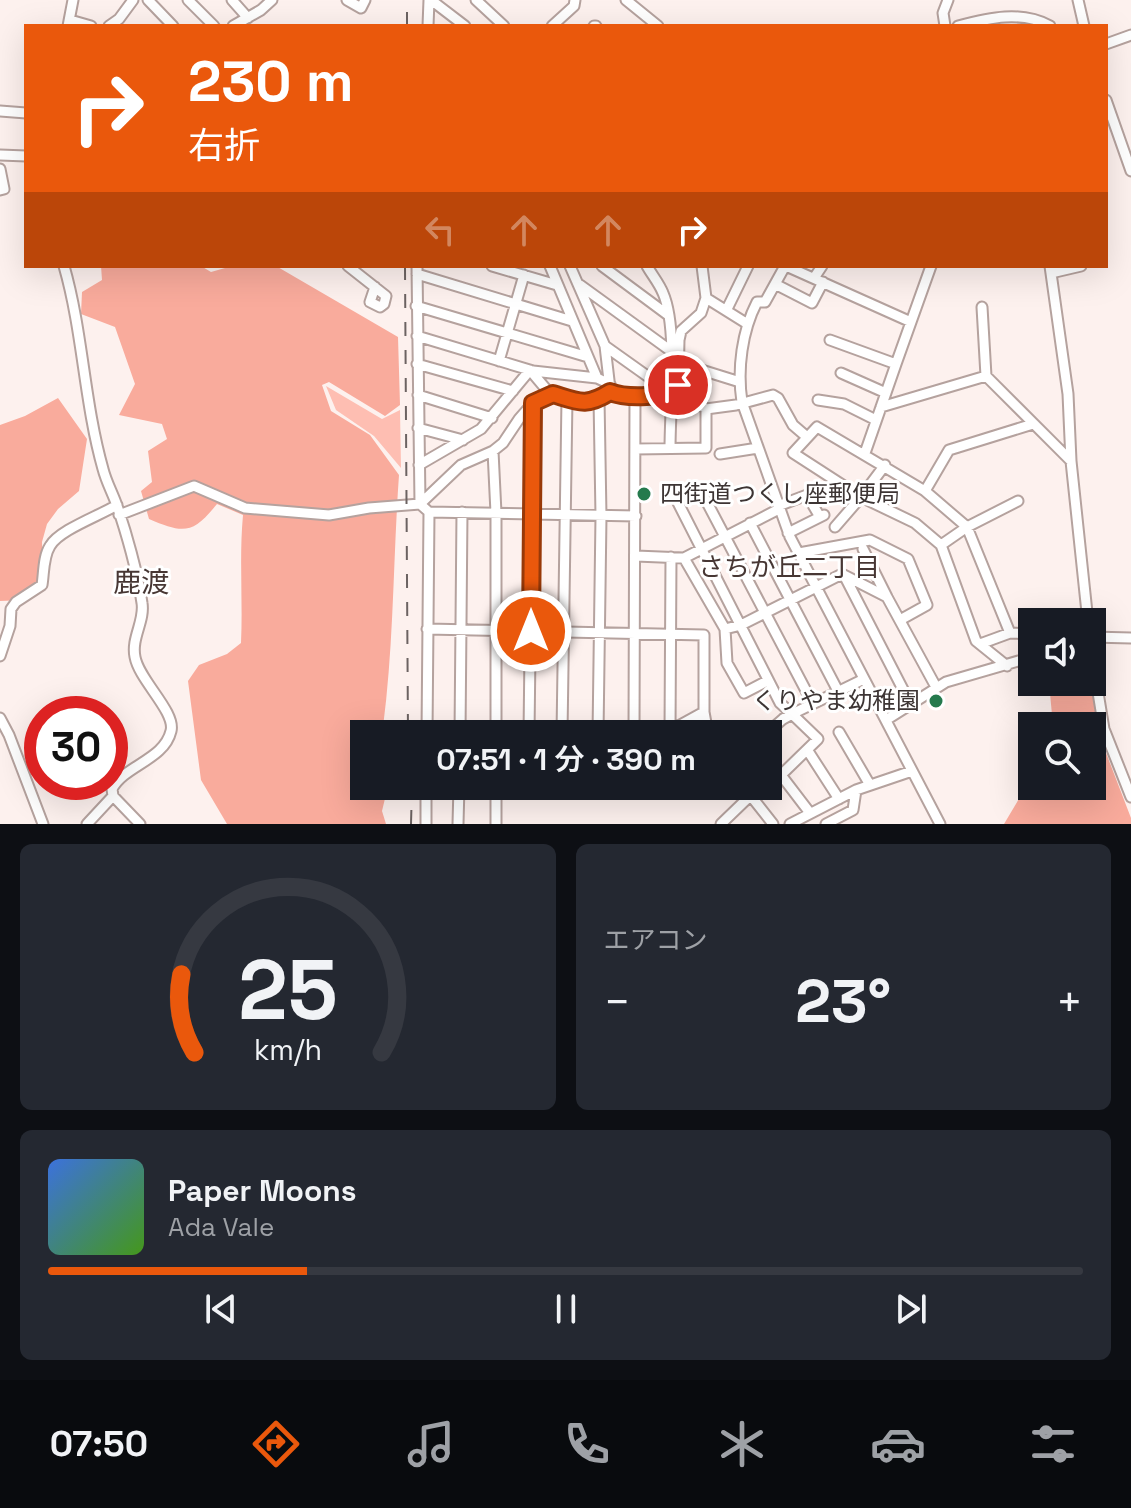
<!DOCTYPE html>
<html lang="ja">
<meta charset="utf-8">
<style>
body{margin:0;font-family:"Space Grotesk","Noto Sans JP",sans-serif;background:#242831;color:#f1f3f6;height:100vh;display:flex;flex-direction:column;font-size:30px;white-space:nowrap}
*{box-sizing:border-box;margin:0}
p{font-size:26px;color:#9ea1a6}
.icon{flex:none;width:44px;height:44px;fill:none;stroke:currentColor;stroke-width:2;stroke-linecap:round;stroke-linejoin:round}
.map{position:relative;height:824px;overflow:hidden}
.details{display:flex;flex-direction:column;gap:20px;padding:20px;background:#0d0f14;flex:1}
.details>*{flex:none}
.banner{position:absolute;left:24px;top:24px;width:1084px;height:244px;border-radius:0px;box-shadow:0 8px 32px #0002;background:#ea580c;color:#fff;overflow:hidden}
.buttons{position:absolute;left:1018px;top:608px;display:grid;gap:16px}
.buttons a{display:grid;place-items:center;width:88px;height:88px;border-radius:0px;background:#171b24;box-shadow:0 8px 32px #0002;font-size:40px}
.speed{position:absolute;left:24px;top:696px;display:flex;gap:16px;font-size:40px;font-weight:700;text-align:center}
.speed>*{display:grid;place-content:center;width:104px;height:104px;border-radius:50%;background:#171b24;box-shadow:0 8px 32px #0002;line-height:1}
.speed .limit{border:12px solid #d22;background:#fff;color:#111}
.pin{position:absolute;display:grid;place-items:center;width:68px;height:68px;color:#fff;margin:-34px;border:4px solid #fff;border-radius:50%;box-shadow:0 2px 8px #0007}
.me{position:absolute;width:88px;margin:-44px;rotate:0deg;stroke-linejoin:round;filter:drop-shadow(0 0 6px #0008)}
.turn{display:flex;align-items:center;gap:28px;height:168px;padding:0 32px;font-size:36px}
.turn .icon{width:104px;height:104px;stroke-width:2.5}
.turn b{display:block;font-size:56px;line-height:68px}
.lanes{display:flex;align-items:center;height:76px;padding:0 32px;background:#0003;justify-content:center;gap:40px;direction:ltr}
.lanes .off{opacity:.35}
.big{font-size:60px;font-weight:600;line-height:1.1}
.details .card{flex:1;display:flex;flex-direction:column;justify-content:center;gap:12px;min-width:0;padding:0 28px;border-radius:12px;background:#242831}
.details .dial{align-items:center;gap:0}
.dial svg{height:208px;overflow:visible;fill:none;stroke:#363941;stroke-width:7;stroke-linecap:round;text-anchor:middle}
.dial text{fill:#f1f3f6;stroke:none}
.song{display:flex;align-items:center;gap:24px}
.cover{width:96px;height:96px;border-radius:12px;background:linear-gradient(135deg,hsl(220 70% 55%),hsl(100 70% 35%))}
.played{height:8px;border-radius:4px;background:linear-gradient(90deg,#ea580c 25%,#363941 25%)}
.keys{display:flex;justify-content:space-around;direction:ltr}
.heat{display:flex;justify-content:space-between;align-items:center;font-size:44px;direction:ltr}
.details .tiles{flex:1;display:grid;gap:20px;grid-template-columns:1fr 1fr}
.card:last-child{grid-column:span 2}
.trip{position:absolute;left:350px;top:720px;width:432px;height:80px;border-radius:0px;background:#171b24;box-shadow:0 8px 32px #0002;font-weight:600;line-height:80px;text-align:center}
.tabs{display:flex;height:128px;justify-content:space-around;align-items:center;background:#090b0e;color:#9ea1a6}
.tabs .icon{width:56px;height:56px}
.tabs .current{color:#ea580c}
.tabs b{font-size:36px;color:#f1f3f6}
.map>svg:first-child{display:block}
.green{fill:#febeb2}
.forest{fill:#f9ab9c}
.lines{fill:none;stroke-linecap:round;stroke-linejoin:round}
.minor-casing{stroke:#b5a29e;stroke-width:13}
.minor{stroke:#fff;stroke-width:9}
.rail{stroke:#6c6362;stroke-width:2;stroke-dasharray:14 14;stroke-linecap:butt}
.route-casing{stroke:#983908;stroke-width:20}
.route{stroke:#ea580c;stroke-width:14}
.poi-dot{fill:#257a4d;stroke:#fff;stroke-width:3}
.labels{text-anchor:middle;stroke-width:6;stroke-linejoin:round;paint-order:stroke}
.poi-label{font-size:24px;fill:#3d3534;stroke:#fff;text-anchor:start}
.neighbourhood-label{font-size:26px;fill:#473734;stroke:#fff}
.quarter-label{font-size:28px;fill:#473734;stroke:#fff}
</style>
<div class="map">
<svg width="1131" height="824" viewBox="0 0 1131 824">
<rect width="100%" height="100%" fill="#fdf1ee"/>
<path class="green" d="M326 386 382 419 400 410 401 468 374 436 336 410Z"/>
<path class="forest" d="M101 266H201L211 272 232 266H276L398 337 400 405 385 416 329 382 322 385 331 411 370 435 399 475C393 559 394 643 383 727L385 734H364V786H388L382 811 386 824H227L201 780 188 681 199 665 227 654 241 643C243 600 239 558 243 515L217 504C193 534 184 534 149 519L141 491 152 482 148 451 167 439 162 424 119 415 135 384 115 327 81 314 82 292 102 280Z
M58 398 87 439 79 491 58 509 47 524 42 542 43 571 39 593 25 600 0 601V425L25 416Z
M1049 682H1091L1098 732 1131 818V824H1004L1032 777V786H1092V726H1053Z"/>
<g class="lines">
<g class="minor-casing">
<path id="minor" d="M148 0 173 26
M188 0 214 26
M232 0 248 18
M347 0 361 8 365 0
M431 0 465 26
M476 0 504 26
M626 0 658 26
M1078 0 1084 26
M70 20 91 26
M68 26 73 0
M109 26 119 19 133 0
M233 26 261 10 272 0
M428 26 429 0
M552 26 574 6 575 0
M594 26H596
M945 26 943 13 948 0
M958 26C989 18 1021 10 1050 26
M1106 44 1131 35
M1106 100 1131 171
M0 111 26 113
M0 155 26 156
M0 169 4 189 0 190
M64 266C83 332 84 402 103 469 106 481 112 492 116 503 126 531 138 574 142 603 145 621 131 638 135 657 139 680 176 712 171 731 164 760 125 765 112 789L113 796 87 824
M348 266 386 296 384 304 380 307 370 302 375 287
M417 266 420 504 429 512 427 734
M492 266 557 285
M550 266 597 378
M570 266 605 346 610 389
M602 266 668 315
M647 266C652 275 659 283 663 293 678 327 670 409 670 448
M785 266 765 302H757C742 331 737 369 742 402L790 537 940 824
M786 266 911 322
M1050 266 1068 394 1071 461 1088 622
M1051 273 1081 266
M417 274 572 321
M814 278 822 266
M775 284 812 303 823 282
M580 285 671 351
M706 298 746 323
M416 306 588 357
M982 307 986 376
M727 309 748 266
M417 336 533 371 597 378 610 384
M830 340 896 364 865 453
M605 346 657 383 663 393
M499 361 524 275
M679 363 740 382
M417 364 513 391
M896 364 931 266
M841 373 886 393
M675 390 706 409 736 405 773 395 778 398 793 425 807 437
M610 392C629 399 657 397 675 390L678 385 679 340 681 331 701 313 706 298 702 266
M418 395 492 418
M818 400 844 404 876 420
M881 407 986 376 1071 461
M418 428 463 440
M635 449 706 448V409
M493 451 496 513V734
M720 454 758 448
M419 465 481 429 530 370 551 395
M672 491 780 703 792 714 864 679
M701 491 813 704
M925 491 949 450 1033 424
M778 506 807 495 820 517
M429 512 636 516
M119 515 194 486 245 508 329 515 369 508 420 504 461 465 493 451 503 443 519 419 533 403 542 397 553 394 583 403H591L610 392
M750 523 838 691
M835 527 861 497 885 465
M788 533 824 515
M941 545 967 527 1018 501
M863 549 887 597
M799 553 870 540 908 559 927 605 900 620
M636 556 684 558 779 509
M684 558 725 629 727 663 744 693 767 681
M844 575 910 703
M427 629 704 635V712L708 734
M725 629 741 625 842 574 887 597 936 687
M1092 637 1131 638
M980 644 1010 633 1032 634
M0 656 10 626 11 609 16 602 42 585C44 573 43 557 50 546 59 530 99 516 117 505
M1092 656 1104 729 1131 797
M1007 666 976 641 941 545 915 523 861 497 793 453 817 427 925 491 967 527 1010 633
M0 718 9 735 43 824
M886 720 946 682 1032 657
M670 731 671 557
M839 732 870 785
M460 734 462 512
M529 734 533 403
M562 734 567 398
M598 734 601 516 599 398
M634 734 635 396
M664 734 704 712
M766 734 783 719 792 714 818 739 782 774
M808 751 839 799
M768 758 810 813
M496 786V824
M743 786 773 824
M113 796 140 824
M426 824V786
M458 824 459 786
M721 824 750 796
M790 824 856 790 912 771
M826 824 853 810 856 790"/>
</g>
<use href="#minor" class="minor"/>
<path class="rail" d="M407 26V0
M405 266 408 734
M411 824 412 786"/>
</g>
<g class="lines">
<g class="route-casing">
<path id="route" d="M531 631 533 403 553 394C579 402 586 407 610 392 625 398 669 399 678 385"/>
</g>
<use href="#route" class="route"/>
</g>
<g class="poi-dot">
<circle cx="644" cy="494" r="8"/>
<circle cx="936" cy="701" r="8"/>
</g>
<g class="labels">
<g class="poi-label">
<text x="660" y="502">四街道つくし座郵便局</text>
<text x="920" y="709" text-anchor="end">くりやま幼稚園</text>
</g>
<g class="neighbourhood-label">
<text x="789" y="576">さちが丘二丁目</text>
</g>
<g class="quarter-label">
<text x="141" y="592">鹿渡</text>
</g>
</g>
</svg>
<div class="buttons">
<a><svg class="icon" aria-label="sound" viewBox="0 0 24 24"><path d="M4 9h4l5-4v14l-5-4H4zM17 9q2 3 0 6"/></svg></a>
<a><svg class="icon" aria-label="search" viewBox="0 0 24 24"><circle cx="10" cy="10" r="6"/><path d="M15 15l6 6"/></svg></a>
</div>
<div class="speed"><div class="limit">30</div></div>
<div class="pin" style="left:678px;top:385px;background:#d93025"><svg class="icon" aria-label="arrive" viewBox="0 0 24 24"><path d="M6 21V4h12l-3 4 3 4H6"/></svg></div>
<svg class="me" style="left:531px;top:631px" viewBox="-20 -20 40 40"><circle r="17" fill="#ea580c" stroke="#fff" stroke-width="3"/><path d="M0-11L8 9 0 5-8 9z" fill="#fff"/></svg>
<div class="trip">07:51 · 1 分 · 390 m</div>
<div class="banner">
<div class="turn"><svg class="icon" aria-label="right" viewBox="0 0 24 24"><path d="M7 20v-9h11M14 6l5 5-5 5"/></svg><div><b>230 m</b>右折</div></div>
<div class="lanes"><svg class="icon off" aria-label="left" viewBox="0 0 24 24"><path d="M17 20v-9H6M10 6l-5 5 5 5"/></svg><svg class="icon off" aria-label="ahead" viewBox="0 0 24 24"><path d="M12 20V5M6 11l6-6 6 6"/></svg><svg class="icon off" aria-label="ahead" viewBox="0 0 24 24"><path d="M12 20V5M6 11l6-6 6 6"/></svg><svg class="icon" aria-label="right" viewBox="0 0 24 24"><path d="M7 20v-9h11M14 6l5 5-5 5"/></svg></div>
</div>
</div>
<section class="details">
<div class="tiles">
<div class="card dial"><svg viewBox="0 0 100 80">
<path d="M14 69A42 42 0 1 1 86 69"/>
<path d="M14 69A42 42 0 0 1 9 39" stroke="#ea580c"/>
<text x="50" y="56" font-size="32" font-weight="700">25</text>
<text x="50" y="72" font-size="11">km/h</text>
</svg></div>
<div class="card"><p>エアコン</p>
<div class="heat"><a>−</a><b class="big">23°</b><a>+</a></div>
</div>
<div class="card">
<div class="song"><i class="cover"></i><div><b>Paper Moons</b><p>Ada Vale</p></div></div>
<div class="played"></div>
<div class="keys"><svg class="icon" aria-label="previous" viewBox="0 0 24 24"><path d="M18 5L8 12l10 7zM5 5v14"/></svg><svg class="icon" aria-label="pause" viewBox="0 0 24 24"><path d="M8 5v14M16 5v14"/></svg><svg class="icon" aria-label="next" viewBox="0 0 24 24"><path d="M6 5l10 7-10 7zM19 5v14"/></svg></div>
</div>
</div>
</section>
<nav class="tabs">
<b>07:50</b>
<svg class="icon current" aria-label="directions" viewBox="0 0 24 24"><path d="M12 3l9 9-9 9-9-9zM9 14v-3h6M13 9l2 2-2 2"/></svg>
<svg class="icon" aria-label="music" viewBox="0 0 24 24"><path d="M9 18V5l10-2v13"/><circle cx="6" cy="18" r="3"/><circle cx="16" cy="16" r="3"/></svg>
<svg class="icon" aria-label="phone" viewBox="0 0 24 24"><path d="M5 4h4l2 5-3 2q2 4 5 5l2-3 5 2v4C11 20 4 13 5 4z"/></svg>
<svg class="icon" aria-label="climate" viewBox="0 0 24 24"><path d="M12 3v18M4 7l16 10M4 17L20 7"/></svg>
<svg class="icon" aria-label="car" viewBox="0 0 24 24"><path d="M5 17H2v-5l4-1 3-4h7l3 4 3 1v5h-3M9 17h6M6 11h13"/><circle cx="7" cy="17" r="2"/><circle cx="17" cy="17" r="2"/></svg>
<svg class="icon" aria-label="filters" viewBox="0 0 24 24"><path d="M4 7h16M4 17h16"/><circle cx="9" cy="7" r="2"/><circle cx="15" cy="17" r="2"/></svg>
</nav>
